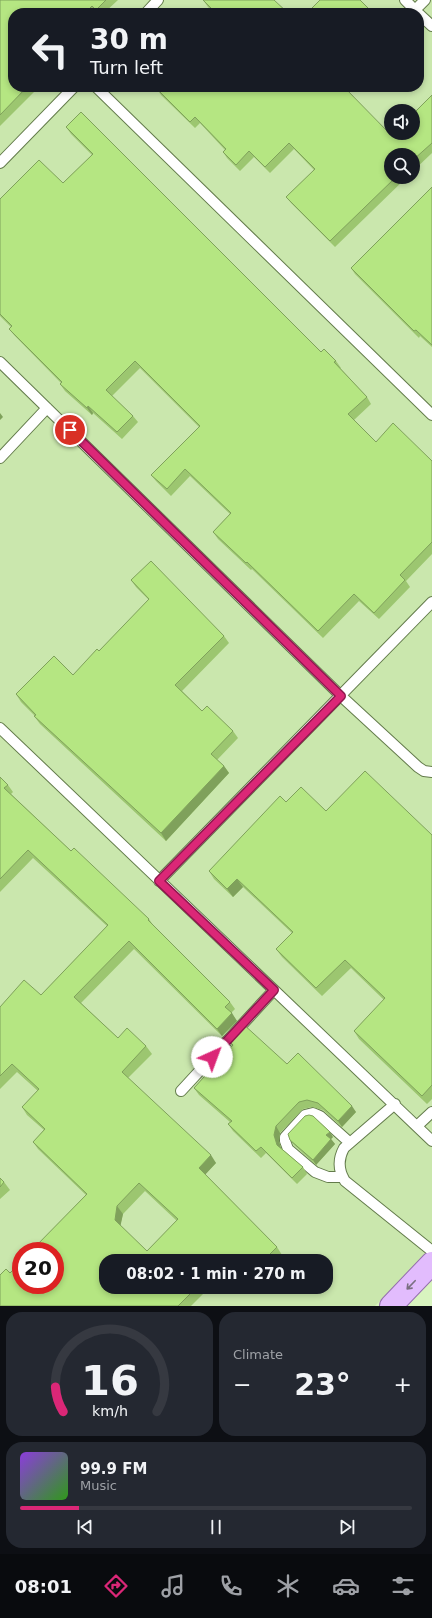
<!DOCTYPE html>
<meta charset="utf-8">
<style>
body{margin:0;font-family:"DejaVu Sans",sans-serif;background:#242831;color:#f1f3f6;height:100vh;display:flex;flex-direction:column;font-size:15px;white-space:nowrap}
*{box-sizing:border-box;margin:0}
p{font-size:13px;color:#9ea1a6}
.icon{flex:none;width:22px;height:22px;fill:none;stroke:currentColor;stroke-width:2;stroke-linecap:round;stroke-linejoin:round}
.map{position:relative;height:1306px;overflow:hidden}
.side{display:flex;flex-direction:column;gap:6px;padding:6px;background:#0d0f14;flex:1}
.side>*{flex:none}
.banner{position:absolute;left:8px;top:8px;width:416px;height:84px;border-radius:16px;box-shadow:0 2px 6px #0003;background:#171b24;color:#f1f3f6;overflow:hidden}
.tools{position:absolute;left:384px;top:104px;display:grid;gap:8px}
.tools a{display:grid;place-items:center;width:36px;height:36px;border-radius:50%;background:#171b24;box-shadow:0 2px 6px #0003;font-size:20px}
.speed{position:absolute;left:12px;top:1242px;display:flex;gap:8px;font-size:20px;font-weight:700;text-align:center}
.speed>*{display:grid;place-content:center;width:52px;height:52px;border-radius:50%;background:#171b24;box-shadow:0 2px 6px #0003;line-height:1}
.speed .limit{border:6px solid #d22;background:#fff;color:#111}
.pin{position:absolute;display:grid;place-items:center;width:34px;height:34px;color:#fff;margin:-17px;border:2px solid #fff;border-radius:50%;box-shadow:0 1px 4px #0007}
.me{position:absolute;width:44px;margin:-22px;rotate:43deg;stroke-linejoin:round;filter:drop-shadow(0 0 3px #0008)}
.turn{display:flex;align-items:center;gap:14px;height:84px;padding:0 16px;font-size:18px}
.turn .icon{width:52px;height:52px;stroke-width:2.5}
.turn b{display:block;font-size:28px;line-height:34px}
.big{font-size:30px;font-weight:600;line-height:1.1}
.side .tile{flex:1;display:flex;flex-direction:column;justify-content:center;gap:6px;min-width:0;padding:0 14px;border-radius:16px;background:#242831}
.side .dial{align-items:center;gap:0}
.dial svg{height:104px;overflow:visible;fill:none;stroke:#363941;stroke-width:7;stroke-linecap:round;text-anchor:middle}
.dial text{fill:#f1f3f6;stroke:none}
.song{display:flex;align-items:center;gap:12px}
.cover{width:48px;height:48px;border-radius:6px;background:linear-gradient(135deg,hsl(270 70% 55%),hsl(110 70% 35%))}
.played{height:4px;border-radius:2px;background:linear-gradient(90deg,#db2777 15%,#363941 15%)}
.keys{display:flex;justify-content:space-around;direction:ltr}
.heat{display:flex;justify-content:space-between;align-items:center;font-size:22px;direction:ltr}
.side .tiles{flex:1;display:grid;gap:6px;grid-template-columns:1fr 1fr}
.tile:last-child{grid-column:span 2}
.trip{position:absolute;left:99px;top:1254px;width:234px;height:40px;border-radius:16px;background:#171b24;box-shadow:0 2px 6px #0003;font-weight:600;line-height:40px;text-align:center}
.menu{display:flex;height:64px;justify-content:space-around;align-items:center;background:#090b0e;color:#9ea1a6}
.menu .icon{width:28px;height:28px}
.menu .on{color:#db2777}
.menu b{font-size:18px;color:#f1f3f6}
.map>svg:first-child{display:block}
.built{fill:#cae7ad;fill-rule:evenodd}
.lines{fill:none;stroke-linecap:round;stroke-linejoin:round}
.service-casing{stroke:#637b4b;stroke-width:12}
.primary-casing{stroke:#946ead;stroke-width:24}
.service{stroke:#fff;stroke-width:10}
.primary{stroke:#e2bcfd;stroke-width:22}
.wall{fill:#9cc670;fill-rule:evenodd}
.shaded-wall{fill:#7fa15b}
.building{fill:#b5e682;stroke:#7fa15b;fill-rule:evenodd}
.oneway{stroke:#7a6f81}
.route-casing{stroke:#8e194d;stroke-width:10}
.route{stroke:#db2777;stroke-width:7}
</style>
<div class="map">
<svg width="432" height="1306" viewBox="0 0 432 1306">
<rect width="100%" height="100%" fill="#d8f4bf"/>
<path class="built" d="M0 0H432V1248L375 1306H0ZM13 13H419V87H13ZM391 111H413V133H391ZM391 155H413V177H391ZM21 1251H55V1285H21ZM106 1261H326V1287H106Z"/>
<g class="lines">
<g class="service-casing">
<path id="service" d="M405 0 418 13
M415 10 425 0
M146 13 158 0
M419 14 432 26
M96 87 432 415
M0 163 74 87
M0 362 341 696 418 767 424 771 432 772
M0 458 47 408
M0 728 432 1141
M159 881 432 602
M181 1091 274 990
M395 1104 344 1148C338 1159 338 1170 345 1181L432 1251
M417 1126 432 1112
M343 1177H328L315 1172 288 1149 285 1141V1137L305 1115 313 1113 320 1116 349 1142"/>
</g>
<g class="primary-casing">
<path id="primary" d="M391 1306 432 1263"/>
</g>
<use href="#service" class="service"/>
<use href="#primary" class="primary"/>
</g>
<path class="wall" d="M0 0H118L104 13H97V12L96 13H13V87H39L0 126Z
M203 0 288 13H214L208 7Z
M157 89 391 135 432 95V153L413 171V155L391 177H407L335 247 291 203 286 197 314 170 294 149 270 173 254 157 240 171 227 158 223 152 225 150 200 123 195 128 161 95Z
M66 127 321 352 336 361 341 368H340L367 397 371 404 354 420 376 442 432 461V554L406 581 410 587 379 619 359 601 323 638 252 569 251 570 218 539 213 532 230 514 190 476 171 496 156 481 151 475 199 427 140 368 112 396 133 416 138 422 122 439 93 413 92 415 65 391 60 384 61 383 14 335 9 329 11 327 0 316V199L63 183 92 155 71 134Z
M432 187V347L420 336 419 338 355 274 351 268Z
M131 580 224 636 229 643 182 691 202 711 233 731 238 738 217 760 224 766 229 773 166 841 40 724 34 716H35L21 702 16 694 73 675 99 651 149 600 136 587Z
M0 777 8 785 13 792 11 794 71 851 149 919 153 925 230 1002 235 1009 231 1013 237 1021 222 1036 134 949 81 1003 118 1038 146 1046 152 1054 128 1078 216 1163 205 1174 277 1247 282 1255 276 1261H106V1287H210L191 1306H0L10 1273 86 1195 38 1149 33 1142 44 1130 27 1115 22 1107 38 1091 17 1072 0 1089V1007L41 995 107 926 33 858 0 892ZM145 1191 177 1221 147 1251 120 1226 123 1214Z
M286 802 326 811 432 835V1099L427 1104 359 1039 354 1031 384 1000 351 968 322 996 282 957 276 949 292 933 243 887 233 897 214 879 209 871Z
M227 1039 287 1064 356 1112 342 1127 323 1110 312 1107 303 1109 280 1133 279 1141 281 1148 303 1167 307 1174 297 1184 266 1153 261 1158 233 1131 228 1124 230 1122 199 1095 194 1088 232 1046Z
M333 1137 331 1139 335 1144 316 1165 294 1145 290 1140Z
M0 1178 4 1182 10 1190 0 1199Z
M242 1287H249L245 1291Z"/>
<path class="shaded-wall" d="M88 406 93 413 92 415 87 408Z
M0 413 3 417 0 420Z
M224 766 229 773 166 841 161 833Z
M237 879 243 887 233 897 227 889Z
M232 1013 237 1021 222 1036 217 1029Z
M352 1106 356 1112 342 1127 338 1121Z
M276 1126 280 1133 279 1141 282 1152 277 1145 274 1135Z
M330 1132 333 1137 330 1140 326 1135Z
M331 1139 335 1144 316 1165 313 1160Z
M211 1155 216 1163 204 1176 199 1168Z
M117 1206 123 1214 120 1228 115 1220Z"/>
<path class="building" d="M0 0H106L96 10 92 6 85 13H13V87H27L0 115Z
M203 0H274L288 13H216Z
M320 0H360L373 13H307Z
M159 87H344L391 135 394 133H413V114L432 95V143L413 160V155H391V177H396L330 241 286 197 315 169 289 143 265 167 249 151 236 165 223 152 226 149 195 117 190 122 157 89Z
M81 112 321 352 324 349 336 361 334 362 367 397 348 414 376 442 393 423 432 461V542L400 575 405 580 374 613 354 594 318 631 247 562 246 563 213 532 231 513 185 469 167 489 151 475 200 426 135 361 106 390 133 416 117 432 88 406 87 408 60 384 62 382 9 329 12 326 0 314V199L39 160 63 183 93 154 66 127Z
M432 187V345L416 330 414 331 351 268Z
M151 561 224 636 175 685 202 711 207 706 233 731 211 754 224 766 161 833 34 716 36 715 16 694 54 656 73 675 97 649 99 651 149 599 131 580Z
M365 771 432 835V1085L422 1096 354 1031 385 998 345 960 316 988 276 949 293 932 237 879 227 889 209 871 280 796 286 802 301 787 326 811Z
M0 777 8 785 4 788 71 851 74 848 149 919 148 920 230 1002 225 1007 232 1013 217 1029 129 941 74 997 118 1038 127 1028 146 1046 122 1072 211 1155 199 1168 277 1247 263 1261H106V1287H197L178 1306H0V1275L6 1269 10 1273 21 1262V1285H55V1251H31L87 1194 33 1142 45 1129 22 1107 39 1089 12 1064 0 1076V1007L24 980 41 995 108 925 28 850 0 879ZM139 1183 178 1219 147 1251 115 1220 117 1206Z
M242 1023 287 1064 298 1053 352 1106 338 1121 318 1103 307 1100 299 1102 276 1126 274 1135 277 1145 303 1167 292 1178 261 1147 256 1151 228 1124 232 1121 194 1088 233 1045 227 1039Z
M309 1115 313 1116 330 1132 326 1135 331 1139 313 1160 290 1140 288 1134 305 1116Z
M0 1178 4 1182 0 1187Z"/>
<defs><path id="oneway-shaft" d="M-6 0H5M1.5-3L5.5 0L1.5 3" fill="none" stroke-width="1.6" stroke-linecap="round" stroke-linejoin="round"/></defs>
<use class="oneway" href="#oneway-shaft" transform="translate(411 1285) rotate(134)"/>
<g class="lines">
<g class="route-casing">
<path id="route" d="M70 430 341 696 159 881 274 990 212 1057"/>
</g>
<use href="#route" class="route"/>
</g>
</svg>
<div class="tools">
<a><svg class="icon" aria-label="sound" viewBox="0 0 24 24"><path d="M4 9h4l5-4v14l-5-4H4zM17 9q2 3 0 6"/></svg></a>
<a><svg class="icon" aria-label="search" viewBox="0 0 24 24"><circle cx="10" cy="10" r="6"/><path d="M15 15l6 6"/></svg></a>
</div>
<div class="speed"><div class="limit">20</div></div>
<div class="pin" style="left:70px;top:430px;background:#d93025"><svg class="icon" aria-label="arrive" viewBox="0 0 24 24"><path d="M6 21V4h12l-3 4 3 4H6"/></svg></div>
<svg class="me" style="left:212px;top:1057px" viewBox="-20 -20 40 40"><circle r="19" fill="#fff"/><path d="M0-13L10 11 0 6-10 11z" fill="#db2777"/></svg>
<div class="trip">08:02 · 1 min · 270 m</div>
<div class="banner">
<div class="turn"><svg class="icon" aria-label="left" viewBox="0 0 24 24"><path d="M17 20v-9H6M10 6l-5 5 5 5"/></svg><div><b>30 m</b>Turn left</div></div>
</div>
</div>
<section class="side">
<div class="tiles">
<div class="tile dial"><svg viewBox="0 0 100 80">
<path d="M14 69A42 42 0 1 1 86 69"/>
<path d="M14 69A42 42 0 0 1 8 50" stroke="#db2777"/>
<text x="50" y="56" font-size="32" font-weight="700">16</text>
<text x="50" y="72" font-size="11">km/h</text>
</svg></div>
<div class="tile"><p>Climate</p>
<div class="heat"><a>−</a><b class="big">23°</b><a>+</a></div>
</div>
<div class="tile">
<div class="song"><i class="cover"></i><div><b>99.9 FM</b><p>Music</p></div></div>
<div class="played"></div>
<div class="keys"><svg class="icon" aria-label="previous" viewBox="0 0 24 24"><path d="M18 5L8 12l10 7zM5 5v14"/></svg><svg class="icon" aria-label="pause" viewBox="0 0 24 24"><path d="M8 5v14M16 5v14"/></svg><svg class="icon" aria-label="next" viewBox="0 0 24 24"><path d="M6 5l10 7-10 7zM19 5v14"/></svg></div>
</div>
</div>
</section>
<nav class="menu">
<b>08:01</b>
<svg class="icon on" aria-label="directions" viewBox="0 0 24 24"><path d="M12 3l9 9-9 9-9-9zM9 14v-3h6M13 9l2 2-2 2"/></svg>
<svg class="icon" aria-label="music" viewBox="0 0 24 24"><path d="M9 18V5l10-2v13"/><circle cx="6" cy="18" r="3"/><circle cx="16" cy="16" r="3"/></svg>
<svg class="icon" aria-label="phone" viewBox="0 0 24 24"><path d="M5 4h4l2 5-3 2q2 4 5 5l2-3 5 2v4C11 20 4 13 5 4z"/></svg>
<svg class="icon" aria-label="climate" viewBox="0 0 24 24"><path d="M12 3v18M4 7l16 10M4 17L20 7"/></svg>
<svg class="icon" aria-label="car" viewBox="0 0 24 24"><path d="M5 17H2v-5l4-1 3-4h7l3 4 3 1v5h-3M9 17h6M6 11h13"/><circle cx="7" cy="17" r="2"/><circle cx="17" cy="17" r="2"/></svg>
<svg class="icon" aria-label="filters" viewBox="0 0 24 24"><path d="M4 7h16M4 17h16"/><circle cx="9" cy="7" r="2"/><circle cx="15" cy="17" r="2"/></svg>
</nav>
